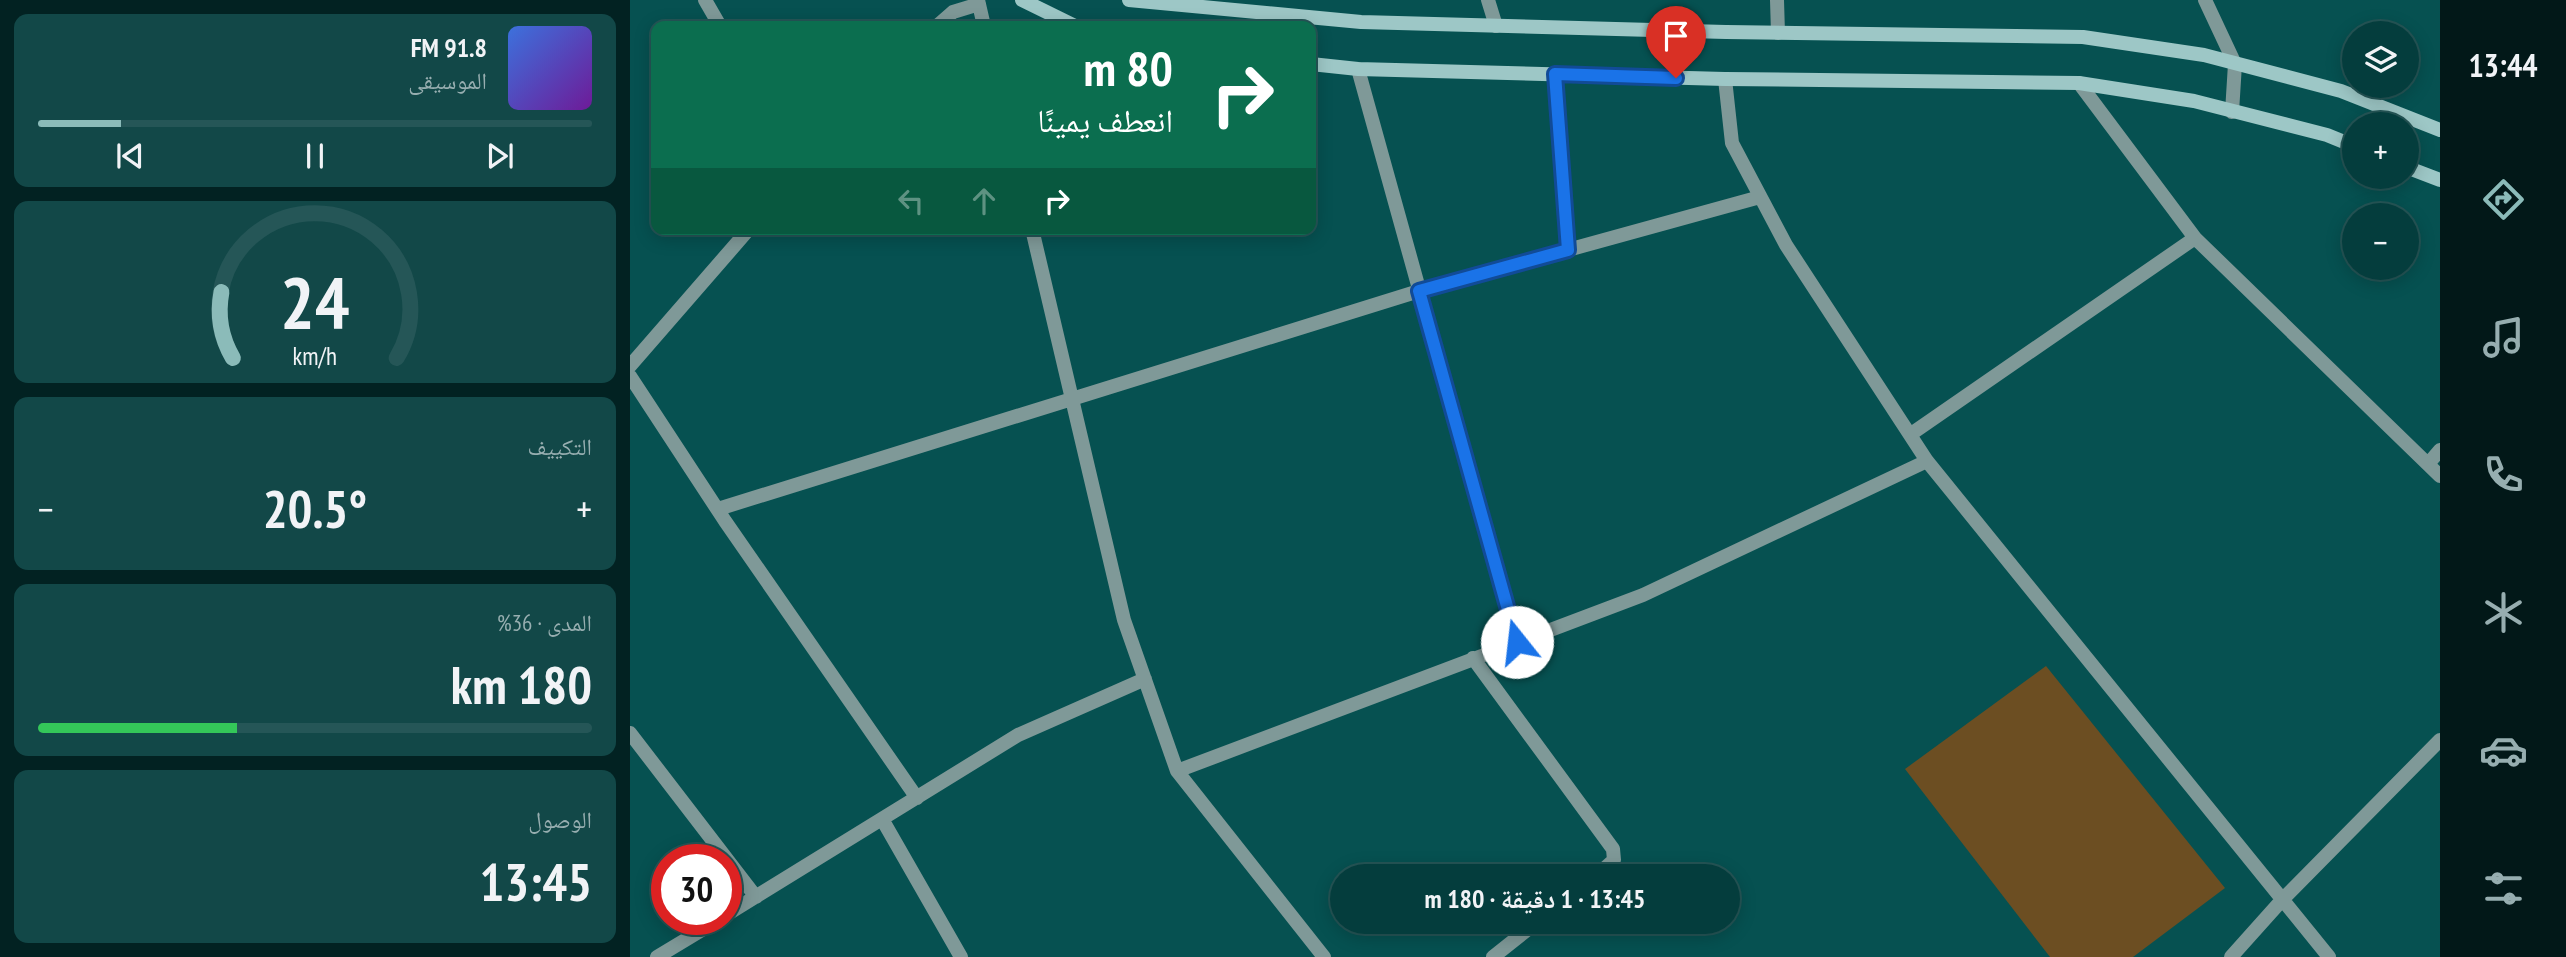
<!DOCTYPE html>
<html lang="ar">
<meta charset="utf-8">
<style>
body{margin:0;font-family:"PT Sans Narrow","Noto Naskh Arabic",sans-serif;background:#124848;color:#f1f3f6;direction:rtl;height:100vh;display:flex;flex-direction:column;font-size:26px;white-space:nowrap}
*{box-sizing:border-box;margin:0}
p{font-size:23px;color:#97aeb0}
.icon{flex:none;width:38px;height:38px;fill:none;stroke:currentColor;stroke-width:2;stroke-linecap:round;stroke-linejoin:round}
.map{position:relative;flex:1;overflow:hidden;direction:ltr}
.details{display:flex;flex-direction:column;gap:14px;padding:14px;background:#022222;width:630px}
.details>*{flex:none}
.hud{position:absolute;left:21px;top:21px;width:665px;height:214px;border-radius:14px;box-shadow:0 4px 18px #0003,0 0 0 2px #255657;direction:rtl;background:#0b6e4f;color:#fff;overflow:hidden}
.buttons{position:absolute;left:1712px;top:21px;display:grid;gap:14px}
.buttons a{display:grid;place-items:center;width:77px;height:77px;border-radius:50%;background:#043d3d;box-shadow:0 4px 18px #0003,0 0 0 2px #255657;font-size:35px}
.speed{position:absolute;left:21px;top:844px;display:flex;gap:14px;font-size:35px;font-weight:700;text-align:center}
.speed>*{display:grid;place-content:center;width:91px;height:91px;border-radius:50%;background:#043d3d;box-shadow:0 4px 18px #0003,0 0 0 2px #255657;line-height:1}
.speed .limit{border:10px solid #d22;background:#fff;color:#111}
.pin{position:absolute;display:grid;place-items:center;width:60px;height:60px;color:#fff;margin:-72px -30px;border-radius:50% 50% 50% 0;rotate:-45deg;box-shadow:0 0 7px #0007}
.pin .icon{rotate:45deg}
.me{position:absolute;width:77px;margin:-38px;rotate:344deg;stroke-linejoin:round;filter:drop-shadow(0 0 5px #0008)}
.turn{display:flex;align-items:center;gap:24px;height:147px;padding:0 28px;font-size:32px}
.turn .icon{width:91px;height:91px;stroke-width:2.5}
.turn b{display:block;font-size:49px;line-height:60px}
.lanes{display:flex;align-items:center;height:66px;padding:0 28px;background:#0003;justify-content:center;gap:35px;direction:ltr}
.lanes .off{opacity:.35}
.big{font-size:52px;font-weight:800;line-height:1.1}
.details .card{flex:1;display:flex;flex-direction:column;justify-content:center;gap:10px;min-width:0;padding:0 24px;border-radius:14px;background:#124848}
.details .dial{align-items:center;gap:0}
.dial svg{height:182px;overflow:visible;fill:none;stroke:#255657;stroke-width:7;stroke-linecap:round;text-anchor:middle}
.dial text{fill:#f1f3f6;stroke:none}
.song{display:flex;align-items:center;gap:21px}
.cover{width:84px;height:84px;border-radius:10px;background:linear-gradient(135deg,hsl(220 70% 55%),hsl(280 70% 35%))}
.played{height:7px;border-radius:4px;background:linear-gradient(90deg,#8bbbb9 15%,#255657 15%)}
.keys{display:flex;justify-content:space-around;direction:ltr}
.heat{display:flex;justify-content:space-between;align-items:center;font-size:38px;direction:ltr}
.charge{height:10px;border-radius:5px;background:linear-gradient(90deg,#34c759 36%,#255657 0)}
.trip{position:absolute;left:700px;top:864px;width:410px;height:70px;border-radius:35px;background:#043d3d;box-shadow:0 4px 18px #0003,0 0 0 2px #255657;font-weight:800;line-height:70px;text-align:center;direction:rtl}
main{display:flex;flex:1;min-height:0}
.menu{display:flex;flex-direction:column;width:126px;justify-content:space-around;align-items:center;background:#021818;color:#97aeb0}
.menu .icon{width:49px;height:49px}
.menu .current{color:#8bbbb9}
.menu b{font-size:32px;color:#f1f3f6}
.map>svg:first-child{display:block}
.green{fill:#6c4e22}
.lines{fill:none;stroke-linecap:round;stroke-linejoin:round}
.street{stroke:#7f9998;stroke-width:14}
.secondary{stroke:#9dc7c6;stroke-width:14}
.route-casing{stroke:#114b97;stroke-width:18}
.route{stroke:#1a73e8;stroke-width:12}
</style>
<main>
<nav class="menu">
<b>13:44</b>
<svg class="icon current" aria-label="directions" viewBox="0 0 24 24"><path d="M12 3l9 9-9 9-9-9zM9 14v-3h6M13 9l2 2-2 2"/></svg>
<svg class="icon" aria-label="music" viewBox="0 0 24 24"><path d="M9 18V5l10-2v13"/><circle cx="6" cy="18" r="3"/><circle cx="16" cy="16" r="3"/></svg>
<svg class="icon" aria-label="phone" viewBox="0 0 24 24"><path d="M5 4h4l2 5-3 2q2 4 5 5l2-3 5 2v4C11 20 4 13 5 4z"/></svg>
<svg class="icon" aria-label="climate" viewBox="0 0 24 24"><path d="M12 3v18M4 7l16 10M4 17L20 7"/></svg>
<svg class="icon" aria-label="car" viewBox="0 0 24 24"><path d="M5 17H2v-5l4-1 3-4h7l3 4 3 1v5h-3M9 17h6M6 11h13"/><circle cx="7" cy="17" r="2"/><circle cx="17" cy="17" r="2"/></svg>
<svg class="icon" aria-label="filters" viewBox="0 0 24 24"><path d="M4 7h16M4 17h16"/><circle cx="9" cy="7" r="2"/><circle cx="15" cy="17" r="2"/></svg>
</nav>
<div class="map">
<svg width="1810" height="957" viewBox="0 0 1810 957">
<rect width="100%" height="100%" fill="#065151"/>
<path class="green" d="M1416 666 1595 888 1503 957H1420L1275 769Z"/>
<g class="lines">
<path class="street" d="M75 0 90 26
M348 0 354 26
M858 0 866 26
M1147 0 1148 33
M1575 0 1605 64 1602 112
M307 26 323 12 349 4
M728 69 887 642
M925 74 938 250
M1095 79 1102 143 1156 245 1297 461 1699 957
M1449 83 1565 238 1810 476
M402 229 494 620 547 771 694 957
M0 366 119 229
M0 376 95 521 287 798
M1281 434 1565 238
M1798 464 1810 450
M88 509 789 291 1130 197
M843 658 983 849 984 860 965 877
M0 733 126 897
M547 771 1013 595 1297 461
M252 819 331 957
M96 915 388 735 515 679
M27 957 90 919
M863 957 907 922
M1601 957 1652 900 1810 740"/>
<path class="secondary" d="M392 0 445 26
M499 0 731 22 1096 32 1453 37 1574 55 1711 91 1810 130
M681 64 728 69 1095 79 1449 83 1564 101 1697 135 1724 146
M1776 167 1810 180"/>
</g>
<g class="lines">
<g class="route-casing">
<path id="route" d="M887 642 789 291 938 250 925 74 1046 78"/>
</g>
<use href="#route" class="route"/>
</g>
</svg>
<div class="buttons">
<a><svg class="icon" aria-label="layers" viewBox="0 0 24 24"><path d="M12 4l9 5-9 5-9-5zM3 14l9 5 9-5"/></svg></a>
<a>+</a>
<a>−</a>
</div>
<div class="speed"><div class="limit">30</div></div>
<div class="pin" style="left:1046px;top:78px;background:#d93025"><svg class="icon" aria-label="arrive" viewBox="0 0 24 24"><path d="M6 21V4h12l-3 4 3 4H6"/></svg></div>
<svg class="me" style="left:887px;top:642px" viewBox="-20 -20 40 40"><circle r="19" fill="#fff"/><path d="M0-13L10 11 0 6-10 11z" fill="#1a73e8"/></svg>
<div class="trip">13:45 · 1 دقيقة · 180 m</div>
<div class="hud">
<div class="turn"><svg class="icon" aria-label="right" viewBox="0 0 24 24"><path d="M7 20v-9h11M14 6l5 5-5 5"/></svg><div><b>80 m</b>انعطف يمينًا</div></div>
<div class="lanes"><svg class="icon off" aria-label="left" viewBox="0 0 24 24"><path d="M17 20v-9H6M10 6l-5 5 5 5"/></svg><svg class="icon off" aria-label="ahead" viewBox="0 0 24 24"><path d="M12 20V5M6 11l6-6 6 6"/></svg><svg class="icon" aria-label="right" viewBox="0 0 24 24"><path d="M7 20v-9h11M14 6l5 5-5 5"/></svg></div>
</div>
</div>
<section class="details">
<div class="card">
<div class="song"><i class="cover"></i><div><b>91.8 FM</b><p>الموسيقى</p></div></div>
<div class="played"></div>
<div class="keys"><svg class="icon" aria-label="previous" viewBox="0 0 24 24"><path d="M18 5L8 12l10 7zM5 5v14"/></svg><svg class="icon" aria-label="pause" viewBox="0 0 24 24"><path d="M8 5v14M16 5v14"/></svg><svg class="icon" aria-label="next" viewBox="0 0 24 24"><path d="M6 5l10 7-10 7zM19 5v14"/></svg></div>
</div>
<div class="card dial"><svg viewBox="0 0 100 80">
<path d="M14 69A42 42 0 1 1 86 69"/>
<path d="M14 69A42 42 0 0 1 9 40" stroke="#8bbbb9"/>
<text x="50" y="56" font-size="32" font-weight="700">24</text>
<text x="50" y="72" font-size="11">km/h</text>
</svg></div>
<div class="card"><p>التكييف</p>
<div class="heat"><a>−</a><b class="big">20.5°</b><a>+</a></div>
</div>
<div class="card"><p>المدى · 36%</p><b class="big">180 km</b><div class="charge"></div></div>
<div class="card"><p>الوصول</p><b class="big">13:45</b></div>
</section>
</main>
